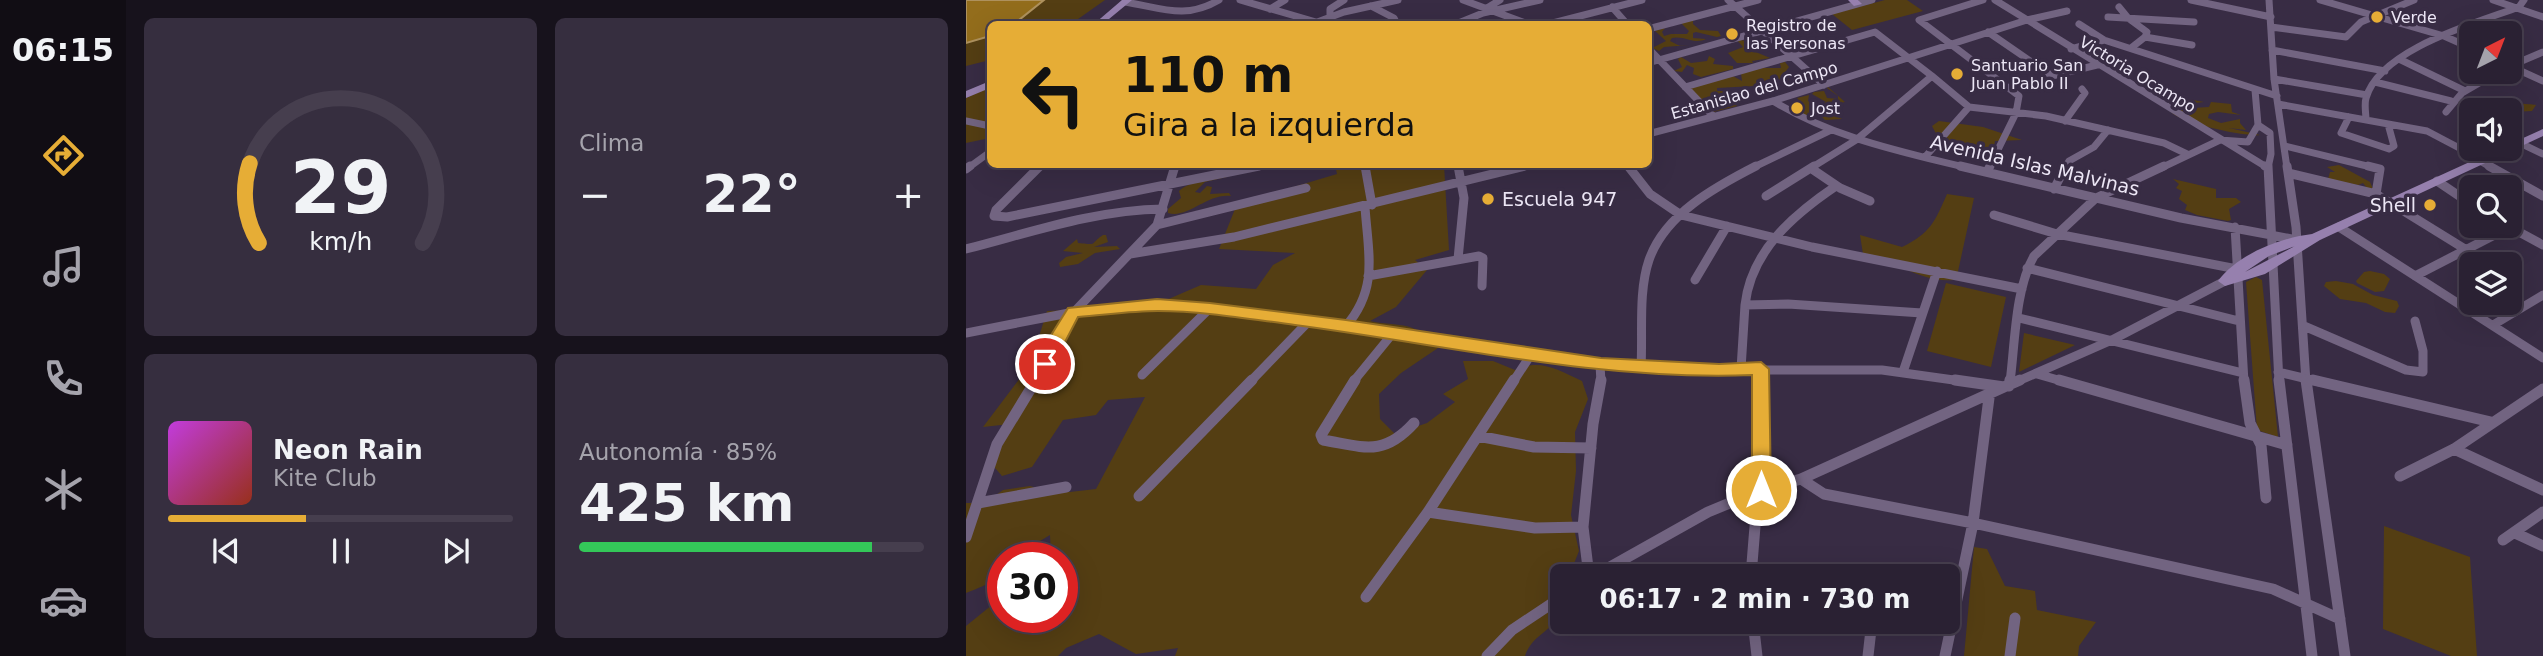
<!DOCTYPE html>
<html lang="es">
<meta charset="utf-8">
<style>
body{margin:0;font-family:"DejaVu Sans",sans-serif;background:#362e3f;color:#f1f3f6;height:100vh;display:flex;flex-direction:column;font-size:26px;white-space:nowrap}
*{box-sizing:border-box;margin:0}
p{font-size:23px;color:#a5a3ac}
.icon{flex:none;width:38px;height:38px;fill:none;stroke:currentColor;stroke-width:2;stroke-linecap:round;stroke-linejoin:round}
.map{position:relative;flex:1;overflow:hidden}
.panel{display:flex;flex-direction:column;gap:18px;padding:18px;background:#17121c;width:840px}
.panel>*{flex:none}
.top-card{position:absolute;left:21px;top:21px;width:665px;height:147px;border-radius:10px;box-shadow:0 7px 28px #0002,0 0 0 2px #463e4e;background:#e6ad36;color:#111;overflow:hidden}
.needle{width:46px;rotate:42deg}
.fabs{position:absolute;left:1493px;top:21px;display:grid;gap:14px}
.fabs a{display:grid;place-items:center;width:63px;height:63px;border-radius:10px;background:#2a2133;box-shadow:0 7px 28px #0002,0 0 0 2px #463e4e;font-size:35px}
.speed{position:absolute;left:21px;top:542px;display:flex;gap:14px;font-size:35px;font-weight:700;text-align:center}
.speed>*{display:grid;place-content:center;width:91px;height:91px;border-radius:50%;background:#2a2133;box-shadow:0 7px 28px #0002,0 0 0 2px #463e4e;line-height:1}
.speed .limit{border:10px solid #d22;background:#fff;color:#111}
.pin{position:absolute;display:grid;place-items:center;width:60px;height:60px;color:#fff;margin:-30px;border:4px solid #fff;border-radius:50%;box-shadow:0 2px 7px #0007}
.me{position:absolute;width:77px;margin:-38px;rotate:0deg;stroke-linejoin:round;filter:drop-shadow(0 0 5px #0008)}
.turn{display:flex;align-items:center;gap:24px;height:147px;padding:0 21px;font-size:32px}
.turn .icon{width:91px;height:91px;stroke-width:2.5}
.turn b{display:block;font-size:49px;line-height:60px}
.big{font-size:52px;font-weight:700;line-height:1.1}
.panel .tile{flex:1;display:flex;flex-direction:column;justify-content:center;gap:10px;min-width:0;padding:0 24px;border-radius:10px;background:#362e3f}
.panel .dial{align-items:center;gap:0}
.dial svg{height:182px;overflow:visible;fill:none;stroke:#463e4e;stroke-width:7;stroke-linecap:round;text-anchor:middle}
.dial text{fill:#f1f3f6;stroke:none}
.song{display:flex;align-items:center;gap:21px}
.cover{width:84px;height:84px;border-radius:10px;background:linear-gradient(135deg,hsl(290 70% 55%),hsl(10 70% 35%))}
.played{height:7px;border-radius:4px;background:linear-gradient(90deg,#e6ad36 40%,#463e4e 40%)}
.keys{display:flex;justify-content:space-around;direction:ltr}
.heat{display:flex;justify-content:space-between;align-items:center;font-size:38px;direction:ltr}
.charge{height:10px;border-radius:5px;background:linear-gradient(90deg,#34c759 85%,#463e4e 0)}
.panel .tiles{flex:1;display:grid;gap:18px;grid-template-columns:repeat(2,1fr)}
.trip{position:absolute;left:584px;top:564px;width:410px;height:70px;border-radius:10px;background:#2a2133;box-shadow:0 7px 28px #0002,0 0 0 2px #463e4e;font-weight:700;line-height:70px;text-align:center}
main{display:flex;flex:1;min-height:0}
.menu{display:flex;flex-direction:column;width:126px;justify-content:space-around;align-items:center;background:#110d14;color:#a5a3ac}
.menu .icon{width:49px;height:49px}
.menu .current{color:#e6ad36}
.menu b{font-size:32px;color:#f1f3f6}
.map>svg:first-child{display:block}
.green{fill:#543e13}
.water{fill:#936d1c;stroke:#ae915d;stroke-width:2}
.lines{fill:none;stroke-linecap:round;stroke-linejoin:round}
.street-far2{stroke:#726481;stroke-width:7}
.street-far1{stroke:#726481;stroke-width:9}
.street{stroke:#726481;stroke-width:11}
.secondary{fill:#9680ae;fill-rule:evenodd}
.route{fill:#e6ad36;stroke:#967023;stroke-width:2}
.poi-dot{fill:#e6ad36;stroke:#382c44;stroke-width:2.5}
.labels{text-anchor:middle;stroke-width:7;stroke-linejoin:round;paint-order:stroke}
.far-poi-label{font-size:16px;fill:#ece6f5;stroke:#382c44;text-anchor:start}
.far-street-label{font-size:16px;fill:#ece6f5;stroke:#382c44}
.street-label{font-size:19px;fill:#ece6f5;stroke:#382c44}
.poi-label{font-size:19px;fill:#ece6f5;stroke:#382c44;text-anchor:start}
</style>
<main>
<nav class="menu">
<b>06:15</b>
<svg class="icon current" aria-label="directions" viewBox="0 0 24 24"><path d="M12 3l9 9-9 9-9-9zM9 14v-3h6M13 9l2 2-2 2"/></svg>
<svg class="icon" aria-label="music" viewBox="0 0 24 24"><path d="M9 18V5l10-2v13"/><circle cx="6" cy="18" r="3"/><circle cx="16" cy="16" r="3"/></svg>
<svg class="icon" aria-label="phone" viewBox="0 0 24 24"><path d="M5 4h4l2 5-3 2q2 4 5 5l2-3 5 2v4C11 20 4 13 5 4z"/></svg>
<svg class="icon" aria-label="climate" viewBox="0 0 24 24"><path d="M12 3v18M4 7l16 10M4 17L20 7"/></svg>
<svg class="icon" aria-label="car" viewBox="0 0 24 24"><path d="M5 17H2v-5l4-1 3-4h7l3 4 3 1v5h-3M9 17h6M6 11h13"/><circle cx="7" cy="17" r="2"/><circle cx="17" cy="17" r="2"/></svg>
</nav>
<section class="panel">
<div class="tiles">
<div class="tile dial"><svg viewBox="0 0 100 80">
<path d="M14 69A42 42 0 1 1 86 69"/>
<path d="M14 69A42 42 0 0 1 10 34" stroke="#e6ad36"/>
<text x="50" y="56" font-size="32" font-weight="700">29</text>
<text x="50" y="72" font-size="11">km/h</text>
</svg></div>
<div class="tile"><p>Clima</p>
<div class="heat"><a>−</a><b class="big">22°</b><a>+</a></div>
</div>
<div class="tile">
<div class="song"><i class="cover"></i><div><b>Neon Rain</b><p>Kite Club</p></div></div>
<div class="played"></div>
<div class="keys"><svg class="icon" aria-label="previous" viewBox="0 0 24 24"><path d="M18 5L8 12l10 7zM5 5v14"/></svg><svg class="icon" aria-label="pause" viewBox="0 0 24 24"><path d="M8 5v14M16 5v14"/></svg><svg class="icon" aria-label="next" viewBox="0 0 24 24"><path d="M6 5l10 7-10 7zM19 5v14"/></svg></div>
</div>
<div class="tile"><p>Autonomía · 85%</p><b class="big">425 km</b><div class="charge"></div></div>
</div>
</section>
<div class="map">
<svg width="1577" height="656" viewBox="0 0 1577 656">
<rect width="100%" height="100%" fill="#382c44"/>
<path class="green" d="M78 0H139L105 24H48Z
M919 0H941L957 11 886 30 866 14Z
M727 19V24L734 30 752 31 755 36 751 37 730 32 727 33V38L740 39C728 45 718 35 706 38L704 41 714 46 724 45 698 47 693 51 683 46 684 40 688 47 700 41 689 31 699 28 696 32 698 36 705 34H721L723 31 715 23Z
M24 36V60L0 66V43Z
M770 39 784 42 799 41 787 45 785 50 804 58 786 61 787 63H771L762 53 777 47Z
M743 56 749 59 747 64 767 66V69L735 77 727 74 728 68 721 65 716 72 708 71 716 67 712 59 715 57 725 63 741 61Z
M819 62 823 67 817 75 823 78 822 81 806 78 788 86 751 88V91H762L766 99H748L742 103 751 107 769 103 771 106 747 112 731 102 724 86 765 75 776 81 775 73 797 68H815L814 63Z
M24 87V138L0 143V98Z
M862 87 879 102 864 105 859 110 870 109 872 112 868 115 876 119 859 120 855 116H841L829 110 837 107 836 103 831 98 843 95 842 101 848 105 860 102 846 94 848 92 858 91 861 98 872 99V96L861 88Z
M1204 96 1238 102 1221 104 1226 108 1243 107 1245 102 1265 104 1266 112 1275 115 1252 112 1243 114 1242 118 1255 123 1274 119V123L1280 130 1263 128 1294 135C1279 137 1215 123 1205 112 1203 110 1201 106 1199 103L1205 102Z
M1516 97 1529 103C1533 102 1566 104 1570 105L1566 111 1545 112 1521 104 1531 110H1505V117L1501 112 1508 108 1509 103H1519Z
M973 121 1017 127 1056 140 1029 141 1026 156C994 162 980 154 966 126Z
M369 165H478L483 250 449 260 461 270 430 307 404 321C438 328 446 319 472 348L435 373 413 394 414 419 429 434 461 423 489 402 477 394 502 379 497 361H527L549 370C574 358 592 370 616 381L622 399 609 432 610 471 605 515 613 551 603 576H597C597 589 598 604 592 616 584 633 566 635 559 656H209L212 648 170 654 133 634 100 648 92 656H0V626L37 596V618H96V558H82L85 556 84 535 46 558H37C37 581 17 586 0 593V503H19L37 490 64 486 82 491 104 492 130 489 179 397 142 400 130 415 97 420 66 467 36 476 24 462 44 424 17 427 64 365 81 311 184 307 235 285 290 289 307 265 329 253 253 249 271 204 371 174Z
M1373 165 1404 182 1407 189 1401 188 1397 183 1392 185 1362 179 1364 172H1369L1361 167Z
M265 176 239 182 229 192 234 193 241 186 246 187 244 194 263 193 265 196C241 193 222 219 202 213V209L215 198 213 191C225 180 249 179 265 176Z
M1207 179 1250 189V198H1270L1275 202 1263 209 1265 220 1262 221 1231 215 1219 210 1221 205 1213 199 1216 191 1210 188 1213 184Z
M981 194 1008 198 991 276 987 280C954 283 928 259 897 254L894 235 936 247C965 233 969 221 981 194Z
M137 235H140L142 242 128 247 151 246 154 249 129 253 112 264 94 267 93 263 100 257 117 253 97 251 111 239 112 243C134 245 122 245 137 235Z
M1404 271 1418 274 1424 279 1418 291 1409 292 1391 283 1390 281 1398 272Z
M1290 277 1296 280 1312 437 1291 430 1280 282Z
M1370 281 1387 284 1407 295 1431 301 1433 306 1429 313 1419 312 1400 303 1374 299 1358 286 1360 282Z
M980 283 1040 297 1025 367 961 351Z
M1058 333 1109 345 1053 372Z
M1418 526 1504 557 1511 656H1485L1417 629Z
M1008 547 1021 549 1039 586 1069 591 1071 610 1130 622 1113 646 1112 656H998Z"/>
<path class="water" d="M0 0H78L48 24H24V36L0 43Z"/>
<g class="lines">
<path class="street-far2" d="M274 0 350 22
M497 0 562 24
M762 0 858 85
M1017 0 953 20 1053 96 1050 113 1023 168
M1029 0 1302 168
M1225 0 1305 17
M1303 0 1308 79 1321 168
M1354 0 1478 36 1505 48
M1527 0 1577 17
M159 2C196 8 219 20 253 0
M405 6 428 18 429 20 421 24
M646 7 661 24
M1153 7 1162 18 1181 32 1179 37
M521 8 534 0
M304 9 319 0
M364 17V9L378 0
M1142 17 1228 22
M346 24 378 12 432 0
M490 24 517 13 574 0
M583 24 676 0
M1113 24 1138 40 1311 96
M1305 27 1380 37 1395 22 1448 0
M682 29 792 0
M1022 32 1086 76 1131 65
M682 48 747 116
M1165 48 1179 37 1226 45
M1105 49 1138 40
M1306 50 1419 71
M1433 59 1497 90
M682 63 906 0
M1544 66 1577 81
M1544 66 1577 52
M966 76 1003 107 1080 116 1198 143 1221 154
M1308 79 1401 95
M1409 82 1485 101
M719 87 909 32 966 76 890 140 845 168
M1289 90 1292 125 1304 133 1305 154 1302 168
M807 101C868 138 933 151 1001 168
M1312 104 1461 131 1516 160
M1480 112 1496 93 1532 72
M1383 117 1375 133 1423 149 1428 146 1422 124
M1400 120C1400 113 1398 105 1400 98 1414 49 1510 23 1553 7L1558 0
M0 121 24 126
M1099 121 1119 93 1116 89
M682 134 807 101 1061 20 1101 11
M1554 143 1577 154
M1319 146 1409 168
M959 157 1003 107
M1514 161 1526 168
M399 164 400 168
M492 164 493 168
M661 164 663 168
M2 168 24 152
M72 168 76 164
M209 168 210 164
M284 168 303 164
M552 168 567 164
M786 168 863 131
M1099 168 1103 161 1128 147 1142 130
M1195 168 1254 140 1282 142 1292 125"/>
<path class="street-far1" d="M74 166 30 210 28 216 41 217 293 166
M399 166 406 205
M662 166 684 194 715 215 846 247 1056 289
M994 166 1215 218 1331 240
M1299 166 1302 168
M1302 166 1313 382
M1321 166 1330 227 1340 382
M1402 166 1414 169 1410 194
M1523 166 1577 196
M0 169 4 166
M846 169 874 188 904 201
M1021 172 1024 166
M1322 173 1410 194 1499 249
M1471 181 1505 204
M1088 189 1100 166
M800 196 848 166
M1028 215 1091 234 1271 269
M191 225 340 188
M1542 226 1577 245
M1269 227 1278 382
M1373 227 1577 358
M0 249C66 232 129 210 197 209
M164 254 268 237 559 166
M492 259 498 198 492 166
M1061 268 1273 321
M402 276 513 256 517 258 516 286
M1449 276 1544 227
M729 280 761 226
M779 305C785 251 827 215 870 186
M1053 318 1277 373
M1527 325 1577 295
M380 326C413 288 402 253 399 207
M1338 326 1440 370 1457 372V351L1449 321
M0 333 108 312 163 306H221L483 340 634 365 753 370H916L1002 382
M634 365 635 382
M675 367C677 333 672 292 683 260 699 214 749 187 790 166
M775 369 779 305 822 304 956 313
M795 369V382
M937 372 971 271
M1312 372 1354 382
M1071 374 1099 382
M176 375 244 308
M69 382 108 312 191 225 209 166
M284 382 343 321
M387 382 427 333
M547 382 566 353
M1044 382C1049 344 1049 289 1068 256L1130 198 1198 166
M1050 382 1146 340 1259 281"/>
<path class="street" d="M389 380 355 435 357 440C398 447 417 457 448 423
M989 380 1038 387 1054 380
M1093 380 1321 445
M1278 380 1284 423 1295 445 1300 498
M1313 380 1346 656
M1340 380 1379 656
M1347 380 1525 422
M1043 386 1044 380
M512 436 568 447 625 448
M1488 449 1577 490
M1434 476 1488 449 1577 389
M835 479 858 494 1007 523 1307 589 1374 619
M173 496 286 380
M12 503 100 487
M462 512 569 528 617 527
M1549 533 1577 546
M0 537 31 444 70 380
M1537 540 1577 512
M623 576 617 527 627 424 635 380
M628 576 742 512 795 490 835 479 1038 387
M785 576 790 514 795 490V380
M400 597 462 512 548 380
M787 621 791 656
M521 656 546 630 597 596
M902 656 906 621
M979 656 1007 523 1024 390
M1044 656 1049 618"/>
<path class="secondary" d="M156 0H166L137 24H128Z
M882 0H892L896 4 888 6Z
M24 81V88L0 98V91Z
M1577 129V136L1354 240 1299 274 1259 286 1252 281C1272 254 1314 238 1346 234L1532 149H1544V144ZM1329 246 1279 272 1303 256Z"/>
</g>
<path class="route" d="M191 299 244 303 380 320 635 358 753 364 795 362 803 369 805 490 802 496 795 498 789 496 786 490V375C632 381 481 345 329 325 283 319 237 311 192 311 165 311 139 315 112 317L85 369H73L71 364 82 340 102 308Z"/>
<g class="poi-dot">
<circle cx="1411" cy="17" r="7"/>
<circle cx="766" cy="34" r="7"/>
<circle cx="991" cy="74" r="7"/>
<circle cx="831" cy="108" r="7"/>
<circle cx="522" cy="199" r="7"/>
<circle cx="1464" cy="205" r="7"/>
</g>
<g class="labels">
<g class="far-poi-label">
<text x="1425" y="23">Verde</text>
<text x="780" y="31">Registro de<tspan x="780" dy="18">las Personas</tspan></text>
<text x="1005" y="71">Santuario San<tspan x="1005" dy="18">Juan Pablo II</tspan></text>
<text x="845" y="114">Jost</text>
</g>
<g class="far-street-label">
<text transform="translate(1172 74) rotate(31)" y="6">Victoria Ocampo</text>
<text transform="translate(788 90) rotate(-16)" y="6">Estanislao del Campo</text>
</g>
<g class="street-label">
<text transform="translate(1069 165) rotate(13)" y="7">Avenida Islas Malvinas</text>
</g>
<g class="poi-label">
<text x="536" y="206">Escuela 947</text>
<text x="1450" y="212" text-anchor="end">Shell</text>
</g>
</g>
</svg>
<div class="fabs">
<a><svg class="needle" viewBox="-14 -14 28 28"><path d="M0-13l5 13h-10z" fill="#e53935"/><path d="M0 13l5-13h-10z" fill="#a5a3ac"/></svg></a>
<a><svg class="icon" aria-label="sound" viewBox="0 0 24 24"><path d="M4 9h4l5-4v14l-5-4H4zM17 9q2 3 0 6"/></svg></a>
<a><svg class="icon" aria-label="search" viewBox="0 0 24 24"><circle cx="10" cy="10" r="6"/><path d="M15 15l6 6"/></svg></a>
<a><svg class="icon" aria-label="layers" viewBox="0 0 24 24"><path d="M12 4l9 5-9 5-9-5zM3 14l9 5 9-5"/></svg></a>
</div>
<div class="speed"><div class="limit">30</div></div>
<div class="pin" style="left:79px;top:364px;background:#d93025"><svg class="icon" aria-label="arrive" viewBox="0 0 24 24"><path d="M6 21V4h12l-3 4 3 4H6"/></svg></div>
<svg class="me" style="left:795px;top:490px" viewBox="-20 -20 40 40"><circle r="17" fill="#e6ad36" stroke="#fff" stroke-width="3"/><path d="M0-11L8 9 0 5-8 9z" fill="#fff"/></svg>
<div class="trip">06:17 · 2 min · 730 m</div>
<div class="top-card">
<div class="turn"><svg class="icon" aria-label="left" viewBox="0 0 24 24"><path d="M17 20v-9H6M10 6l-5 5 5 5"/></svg><div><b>110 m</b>Gira a la izquierda</div></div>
</div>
</div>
</main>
